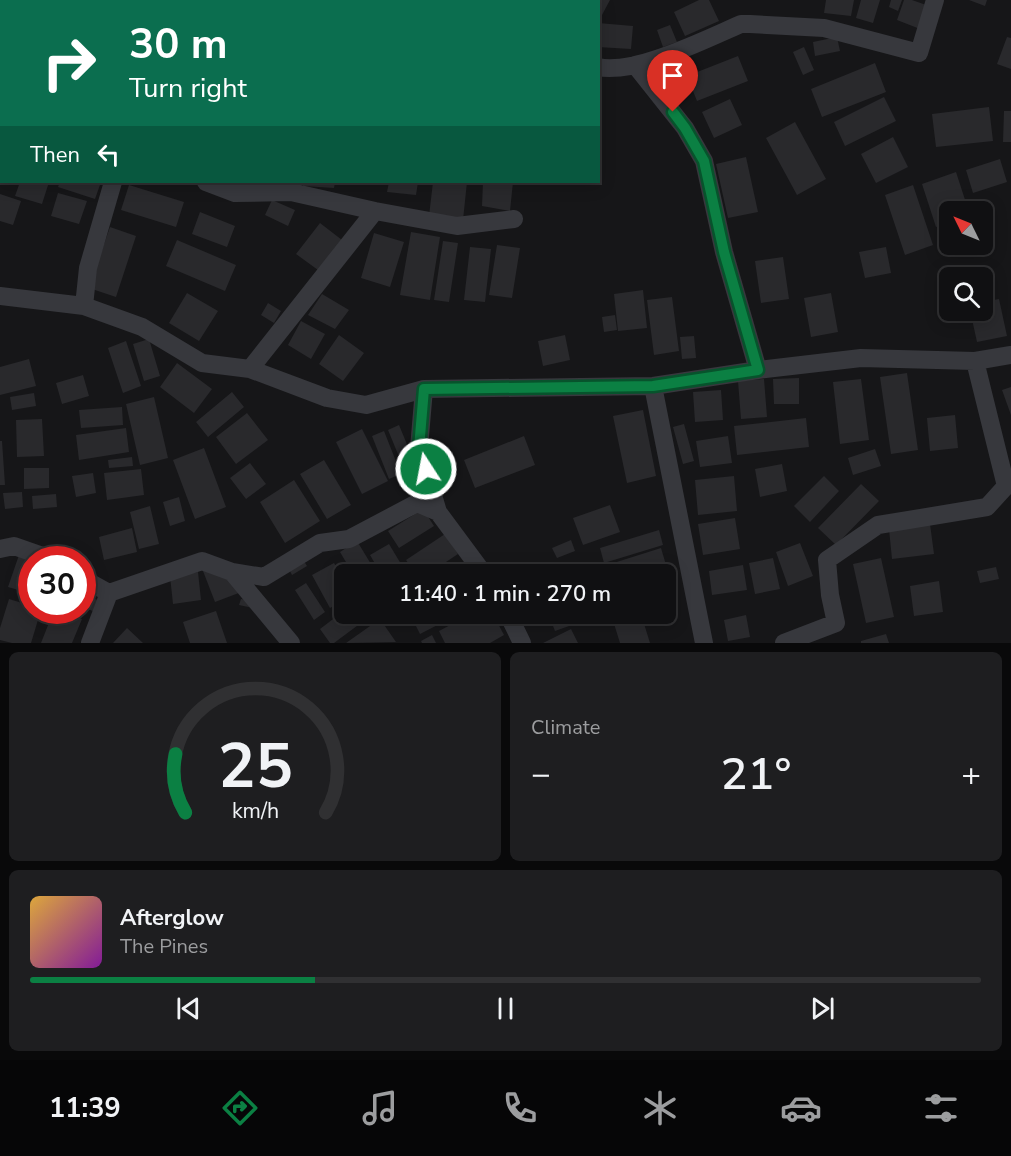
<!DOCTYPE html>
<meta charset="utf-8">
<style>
body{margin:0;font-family:"Nunito Sans",sans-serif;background:#1e1e20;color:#f1f3f6;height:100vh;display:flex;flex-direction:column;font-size:22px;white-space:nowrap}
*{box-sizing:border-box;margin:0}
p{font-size:20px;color:#9c9d9f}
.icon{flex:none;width:33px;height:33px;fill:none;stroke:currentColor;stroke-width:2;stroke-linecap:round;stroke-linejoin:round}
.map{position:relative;height:643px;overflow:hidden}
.panel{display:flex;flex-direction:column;gap:9px;padding:9px;background:#09090a;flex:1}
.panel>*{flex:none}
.guide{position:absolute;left:0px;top:0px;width:600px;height:183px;box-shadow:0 3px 15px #0003,0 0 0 2px #303032;background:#0b6e4f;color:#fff;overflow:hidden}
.needle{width:39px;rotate:313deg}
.fabs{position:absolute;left:939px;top:201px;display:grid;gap:12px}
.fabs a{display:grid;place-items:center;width:54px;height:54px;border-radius:9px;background:#101012;box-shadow:0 3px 15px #0003,0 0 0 2px #303032;font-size:30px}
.speed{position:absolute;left:18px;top:546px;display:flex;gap:12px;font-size:30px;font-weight:700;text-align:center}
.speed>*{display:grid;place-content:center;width:78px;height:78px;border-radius:50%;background:#101012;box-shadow:0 3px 15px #0003,0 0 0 2px #303032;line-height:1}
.speed .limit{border:9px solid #d22;background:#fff;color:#111}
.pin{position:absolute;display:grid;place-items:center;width:51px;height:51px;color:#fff;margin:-62px -26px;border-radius:50% 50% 50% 0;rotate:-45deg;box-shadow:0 0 6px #0007}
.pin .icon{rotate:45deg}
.me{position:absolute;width:66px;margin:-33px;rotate:349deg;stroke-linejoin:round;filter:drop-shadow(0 0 4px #0008)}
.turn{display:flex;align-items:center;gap:21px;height:126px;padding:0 30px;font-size:27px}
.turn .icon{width:78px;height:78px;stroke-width:2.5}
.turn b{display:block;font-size:42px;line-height:51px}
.then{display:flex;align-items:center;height:57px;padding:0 30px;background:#0003;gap:12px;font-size:22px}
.big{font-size:45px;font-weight:600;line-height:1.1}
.panel .tile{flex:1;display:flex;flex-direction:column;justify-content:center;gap:9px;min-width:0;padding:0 21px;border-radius:9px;background:#1e1e20}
.panel .dial{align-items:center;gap:0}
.dial svg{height:156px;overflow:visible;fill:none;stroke:#303032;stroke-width:7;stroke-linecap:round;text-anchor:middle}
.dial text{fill:#f1f3f6;stroke:none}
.song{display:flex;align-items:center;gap:18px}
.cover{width:72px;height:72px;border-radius:9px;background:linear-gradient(135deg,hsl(40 70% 55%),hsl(290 70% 35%))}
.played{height:6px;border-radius:3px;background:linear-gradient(90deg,#0b8043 30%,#303032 30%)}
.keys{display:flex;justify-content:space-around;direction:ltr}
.heat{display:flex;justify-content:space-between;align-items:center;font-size:33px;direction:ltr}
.panel .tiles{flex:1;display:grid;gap:9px;grid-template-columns:1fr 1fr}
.tile:last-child{grid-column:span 2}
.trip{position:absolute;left:334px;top:564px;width:342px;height:60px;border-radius:9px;background:#101012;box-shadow:0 3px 15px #0003,0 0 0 2px #303032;font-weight:600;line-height:60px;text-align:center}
.tab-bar{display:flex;height:96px;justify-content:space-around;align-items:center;background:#060607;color:#9c9d9f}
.tab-bar .icon{width:42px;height:42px}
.tab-bar .on{color:#0b8043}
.tab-bar b{font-size:27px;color:#f1f3f6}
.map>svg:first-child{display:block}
.building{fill:#29292c}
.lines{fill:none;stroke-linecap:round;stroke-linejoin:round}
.minor{stroke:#37383d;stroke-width:18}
.route-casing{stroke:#07532c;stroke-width:15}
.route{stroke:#0b8043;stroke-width:10}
</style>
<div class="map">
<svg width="1011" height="643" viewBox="0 0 1011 643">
<rect width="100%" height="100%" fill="#161618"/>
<path class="building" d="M598 0H610L602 15 598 13Z
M699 0H709L719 21 685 36 674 12Z
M826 0H854L851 16 824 13Z
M861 0H880L873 23 856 18Z
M891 0H902L898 11 889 7Z
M904 0H912L929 6 920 29 897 20Z
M969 0H987L985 6Z
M598 23 633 26 631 49 598 47Z
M670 25 677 42 663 47 657 30Z
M837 37 840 51 815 56 813 42Z
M1007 37 1011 38V69L997 64Z
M804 47 814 70 803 75 793 52Z
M738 56 748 81 697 101 687 76Z
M875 63 886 92 822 117 811 89Z
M884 97 896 121 845 146 834 122Z
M730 99 742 125 714 138 702 112Z
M989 107 993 141 936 147 932 114Z
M1004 111H1011V142H1003Z
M795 122 826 179 797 195 766 138Z
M893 137 908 167 876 183 861 154Z
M746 157 758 212 728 218 716 164Z
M1000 159 1007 182 973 193 966 170Z
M956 172 969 212H950V222L936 227 922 184Z
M20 182H49L42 204 15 196Z
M60 182H101L95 199 58 187Z
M303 182H335L334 188 303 186Z
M389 182H418L416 195 387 192Z
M433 182H467L463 220 429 216Z
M483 182H513L510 211 482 206Z
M129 185 184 202 176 227 121 210Z
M913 185 933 245 905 255 885 195Z
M58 193 87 201 79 224 51 216Z
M0 194 21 201 13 225 0 221Z
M272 200 295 210 288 226 265 215Z
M200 212 235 226 227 247 192 234Z
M320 223 342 240 318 270 296 254Z
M110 227 136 236 116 297 89 288Z
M411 232 440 237 430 300 400 295Z
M374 233 404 242 390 287 361 278Z
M177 240 236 265 225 291 166 266Z
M443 241 458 243 449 302 434 300Z
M497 245 520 248 512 298 489 295Z
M470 247 491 249 485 302 464 300Z
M886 247 891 273 865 278 859 252Z
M783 257 789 299 761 303 755 261Z
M643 290 647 328 618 331 614 294Z
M187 293 218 311 199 341 169 323Z
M831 293 838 332 811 337 804 298Z
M322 294 349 310 335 329 308 315Z
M672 297 679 351 654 355 647 300Z
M999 299 1007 336 977 342 970 310H982V302Z
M268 303 281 311 274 323 261 315Z
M615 315 617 330 604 332 602 317Z
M301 321 325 334 311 359 288 345Z
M339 335 364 353 343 381 319 364Z
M565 335 570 360 543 366 538 341Z
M694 336 696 358 682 359 680 337Z
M149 339 160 376 144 381 133 344Z
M126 341 141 386 123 393 108 348Z
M29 359 36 386 0 395V367Z
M177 363 212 389 194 413 160 387Z
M907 373 918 450 891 454 880 377Z
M83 375 89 396 62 404 56 383Z
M799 378V404H774L773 379Z
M764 379 767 417 741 419 738 381Z
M861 379 869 440 840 444 833 382Z
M1011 387V415L1002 390Z
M721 390 723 420 695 422 693 392Z
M232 392 244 407 208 437 196 422Z
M34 393 36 406 12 410 10 397Z
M154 397 168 458 140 465 126 404Z
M122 407 123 425 81 428 79 410Z
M643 410 656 476 627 483 613 416Z
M247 413 268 440 236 464 216 437Z
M955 415 958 448 930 451 927 418Z
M806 418 809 447 737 455 734 426Z
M42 419 44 456 17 457 16 420Z
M684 424 694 461 683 464 673 427Z
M399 425 411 454 400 459 388 430Z
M126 428 129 452 79 460 76 435Z
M362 429 388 481 362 494 336 442Z
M384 431 401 474 389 479 372 436Z
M524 436 535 465 475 488 464 460Z
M728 436 732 463 700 467 696 441Z
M0 441H2L5 485H0Z
M204 448 226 507 195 519 173 460Z
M875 449 881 466 853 475 848 458Z
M132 457 133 466 109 468 108 460Z
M324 460 351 505 327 519 300 474Z
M250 463 266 484 246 499 230 478Z
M782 464 787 491 760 497 755 469Z
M24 468H49V488L24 489Z
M141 469 144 495 107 500 104 473Z
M93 473 96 493 76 497 72 476Z
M734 476 737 511 698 515 695 480Z
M824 476 839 491 810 522 794 506Z
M294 480 320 521 285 543 260 502Z
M861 484 879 501 836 545 818 528Z
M22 492 23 507 5 509 3 493Z
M56 494 57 507 33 509 32 496Z
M179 497 185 521 170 526 163 502Z
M610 505 620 532 583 545 573 518Z
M150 506 159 544 139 549 130 512Z
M423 509 434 526 399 548 388 531Z
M735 518 740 549 703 555 698 524Z
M930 524 934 554 892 559 889 529Z
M132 528 137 552 104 560 99 537Z
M659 530 663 545 604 563 600 548Z
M445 534 458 554 428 574H416L406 560Z
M571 540 575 551 557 558 552 548Z
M357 541 377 574H353L340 552Z
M800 543 813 576 788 586 776 552Z
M389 544 407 574H381L370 555Z
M661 548 669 575 607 574 604 566Z
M19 555 32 559V594L8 587Z
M302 558 307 566 292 575 288 567Z
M773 558 780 589 755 594 749 563Z
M881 558 894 617 866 623 853 564Z
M334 563 345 582V599L330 608 312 575Z
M743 565 747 590 712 595 709 571Z
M581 566 584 574H571L570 571Z
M551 567 555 574H535Z
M996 567 999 579 980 583 977 571Z
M203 571 229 572 244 591 215 602Z
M198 572 201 600 173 604 170 576Z
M939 581 943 612 914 616 910 586Z
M306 583 325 612 314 620 295 590Z
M82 594 98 600 93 611 82 607Z
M9 599 32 606V610H41L31 643H12L0 640V628Z
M241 599 254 601 253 608 239 605Z
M54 610H61L82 619 72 643H41Z
M345 610V614H373L334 643H330L320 629Z
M216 611 227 643H190L183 622Z
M410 614H459L420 634Z
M471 614H493L504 635 490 643H445L439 631Z
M561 614H596L597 616 555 631 550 618Z
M611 614H641L650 643H620Z
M746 615 750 637 728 641 724 620Z
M380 619 396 642 346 643Z
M127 628 143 643H113Z
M571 629 578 643H543Z
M886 634 889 643H861V641Z
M432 635 436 643H422L421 641Z"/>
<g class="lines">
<path class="minor" d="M131 0 134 2
M635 65 685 128 704 161 724 252 758 370
M598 67C635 75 706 39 741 24H750L824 28 919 53 935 0
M0 117H2
M206 182 235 193 291 192 375 211 457 226 514 219
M0 296 84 306 142 327 202 363 250 369 327 398 366 405 424 389 653 386 758 370 861 358 975 361 1011 355
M84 306 88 268 113 182
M250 369 375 211
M653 386 704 643
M424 389 419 448 438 512 484 574
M0 549 14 546 54 560
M232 572 291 643
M82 578 109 593 202 561 232 572 264 577 320 543 349 539 417 503 438 512
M508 614 522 643
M90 643 109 593
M784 643 836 623 830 595 827 560 878 525 987 507 1006 486 975 361"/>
</g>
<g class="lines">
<g class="route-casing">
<path id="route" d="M426 469 419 448 424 389 653 386 758 370 724 252 704 161 685 128 673 112"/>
</g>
<use href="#route" class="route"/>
</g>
</svg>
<div class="fabs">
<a><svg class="needle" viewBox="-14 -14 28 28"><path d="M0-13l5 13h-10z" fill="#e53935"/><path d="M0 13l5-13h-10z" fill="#9c9d9f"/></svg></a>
<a><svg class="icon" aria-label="search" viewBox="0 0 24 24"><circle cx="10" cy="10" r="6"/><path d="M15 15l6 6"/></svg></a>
</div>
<div class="speed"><div class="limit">30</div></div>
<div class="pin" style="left:673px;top:112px;background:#d93025"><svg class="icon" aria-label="arrive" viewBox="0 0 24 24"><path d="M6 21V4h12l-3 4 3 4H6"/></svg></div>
<svg class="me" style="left:426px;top:469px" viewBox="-20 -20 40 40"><circle r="17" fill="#0b8043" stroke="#fff" stroke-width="3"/><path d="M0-11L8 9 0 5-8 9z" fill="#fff"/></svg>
<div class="trip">11:40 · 1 min · 270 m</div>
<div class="guide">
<div class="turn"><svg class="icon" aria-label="right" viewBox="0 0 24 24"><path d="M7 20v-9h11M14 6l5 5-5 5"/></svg><div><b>30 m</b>Turn right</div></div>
<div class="then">Then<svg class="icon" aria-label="left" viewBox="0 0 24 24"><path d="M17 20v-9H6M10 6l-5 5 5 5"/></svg></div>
</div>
</div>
<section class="panel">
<div class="tiles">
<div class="tile dial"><svg viewBox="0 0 100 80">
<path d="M14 69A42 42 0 1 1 86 69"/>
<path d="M14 69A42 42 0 0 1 9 39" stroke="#0b8043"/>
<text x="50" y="56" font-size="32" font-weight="700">25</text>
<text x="50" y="72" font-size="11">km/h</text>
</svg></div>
<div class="tile"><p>Climate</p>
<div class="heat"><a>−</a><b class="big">21°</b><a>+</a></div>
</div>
<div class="tile">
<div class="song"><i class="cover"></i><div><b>Afterglow</b><p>The Pines</p></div></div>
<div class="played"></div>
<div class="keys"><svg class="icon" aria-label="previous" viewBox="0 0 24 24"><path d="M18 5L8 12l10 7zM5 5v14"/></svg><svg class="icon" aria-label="pause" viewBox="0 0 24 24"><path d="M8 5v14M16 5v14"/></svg><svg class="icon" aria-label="next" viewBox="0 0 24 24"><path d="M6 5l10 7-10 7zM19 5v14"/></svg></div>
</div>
</div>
</section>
<nav class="tab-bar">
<b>11:39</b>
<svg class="icon on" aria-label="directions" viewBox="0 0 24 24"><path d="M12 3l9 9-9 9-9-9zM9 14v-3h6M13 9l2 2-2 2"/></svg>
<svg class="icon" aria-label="music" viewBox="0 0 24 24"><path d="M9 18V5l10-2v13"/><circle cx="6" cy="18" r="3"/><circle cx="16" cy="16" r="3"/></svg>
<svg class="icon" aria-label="phone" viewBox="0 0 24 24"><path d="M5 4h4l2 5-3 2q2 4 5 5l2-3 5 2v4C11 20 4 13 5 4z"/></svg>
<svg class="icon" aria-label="climate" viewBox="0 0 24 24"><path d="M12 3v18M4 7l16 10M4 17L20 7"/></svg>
<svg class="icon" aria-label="car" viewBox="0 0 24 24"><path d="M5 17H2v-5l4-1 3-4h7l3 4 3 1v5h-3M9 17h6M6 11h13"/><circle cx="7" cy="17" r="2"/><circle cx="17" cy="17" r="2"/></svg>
<svg class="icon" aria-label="filters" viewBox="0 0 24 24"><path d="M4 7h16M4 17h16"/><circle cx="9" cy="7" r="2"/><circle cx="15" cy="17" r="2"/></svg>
</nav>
